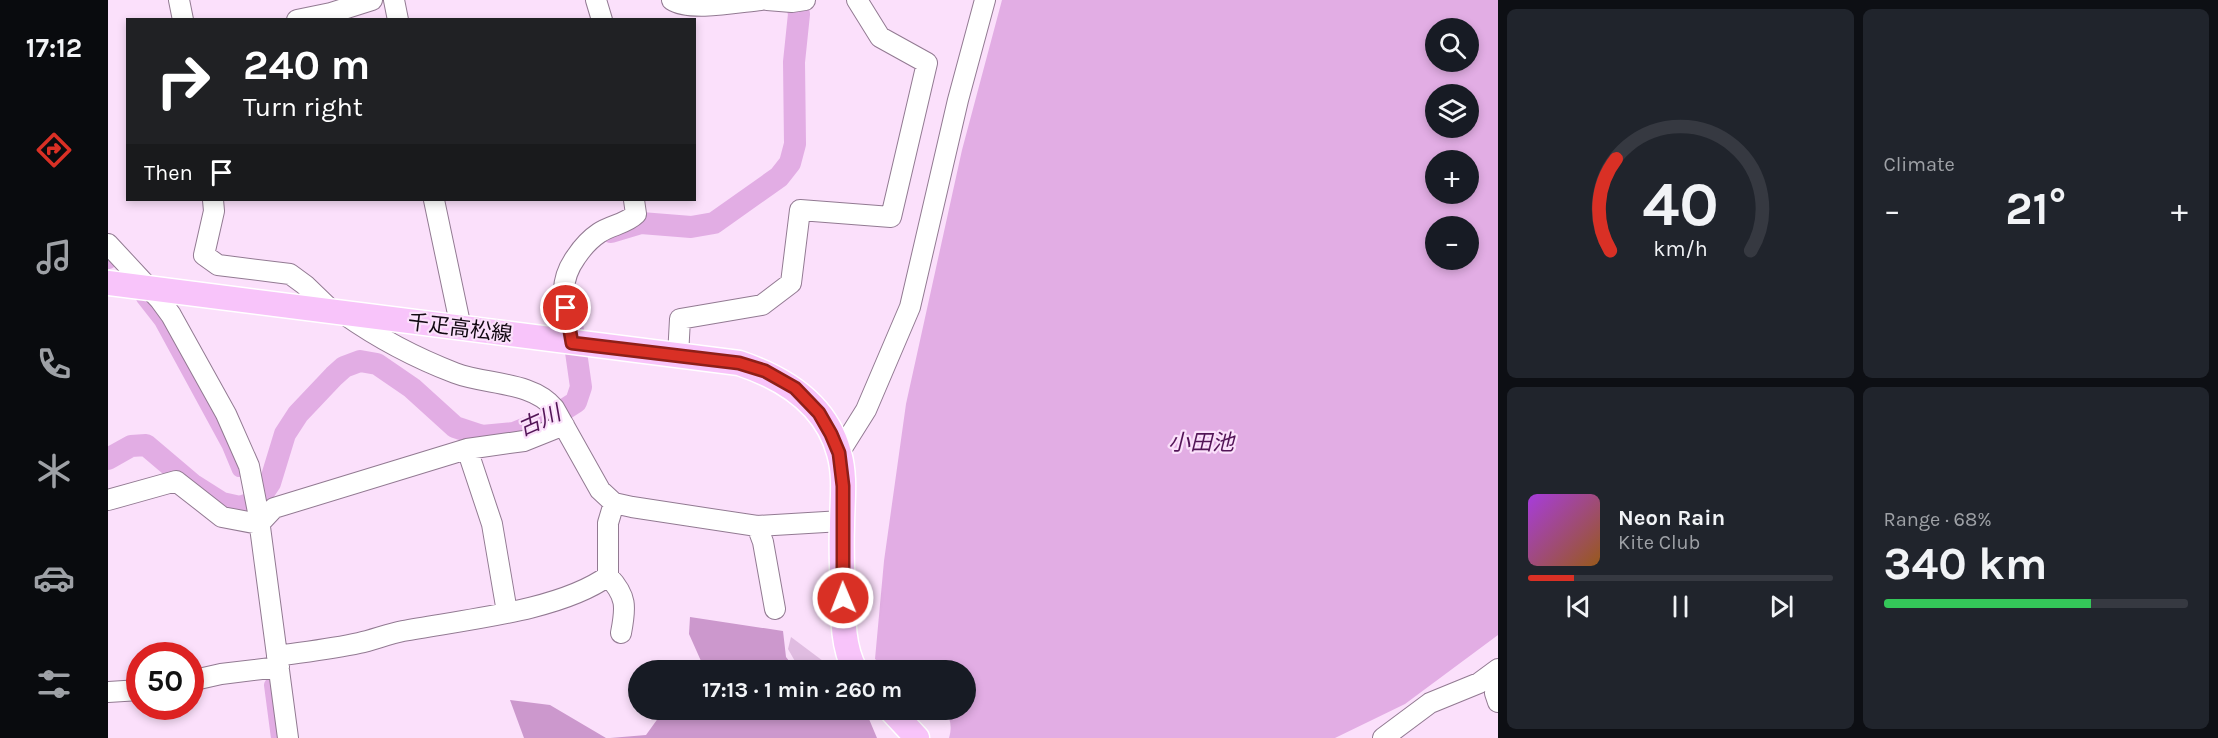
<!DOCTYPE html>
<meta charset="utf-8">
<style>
body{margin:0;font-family:Karla,"Noto Sans JP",sans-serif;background:#20242c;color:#f1f3f6;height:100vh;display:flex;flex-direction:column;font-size:22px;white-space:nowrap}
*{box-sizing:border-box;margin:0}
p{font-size:20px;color:#9ea1a6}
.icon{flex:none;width:33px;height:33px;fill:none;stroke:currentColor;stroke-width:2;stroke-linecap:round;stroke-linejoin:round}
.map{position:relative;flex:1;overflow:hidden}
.details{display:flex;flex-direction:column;gap:9px;padding:9px;background:#0d0f14;width:720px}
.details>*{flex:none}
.banner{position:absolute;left:18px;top:18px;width:570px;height:183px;border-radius:0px;box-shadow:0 3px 9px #0003;background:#202124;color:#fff;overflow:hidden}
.fabs{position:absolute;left:1317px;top:18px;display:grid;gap:12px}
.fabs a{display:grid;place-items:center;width:54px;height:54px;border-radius:50%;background:#171b24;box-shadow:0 3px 9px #0003;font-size:30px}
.speed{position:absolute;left:18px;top:642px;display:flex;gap:12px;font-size:30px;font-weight:700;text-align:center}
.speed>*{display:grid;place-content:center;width:78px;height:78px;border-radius:50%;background:#171b24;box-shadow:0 3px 9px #0003;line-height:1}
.speed .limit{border:9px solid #d22;background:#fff;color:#111}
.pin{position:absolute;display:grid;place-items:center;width:51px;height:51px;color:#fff;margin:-26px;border:3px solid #fff;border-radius:50%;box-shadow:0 2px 6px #0007}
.me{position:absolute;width:66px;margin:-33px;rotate:359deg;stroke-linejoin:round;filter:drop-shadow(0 0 4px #0008)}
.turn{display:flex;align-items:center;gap:21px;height:126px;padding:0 18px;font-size:27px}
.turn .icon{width:78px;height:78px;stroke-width:2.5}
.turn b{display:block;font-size:42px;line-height:51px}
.then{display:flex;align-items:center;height:57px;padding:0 18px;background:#0003;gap:12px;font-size:22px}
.big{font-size:45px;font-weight:700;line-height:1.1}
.details .tile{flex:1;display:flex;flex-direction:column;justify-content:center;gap:9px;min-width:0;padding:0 21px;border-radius:9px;background:#20242c}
.details .dial{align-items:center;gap:0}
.dial svg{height:156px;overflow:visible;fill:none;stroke:#363941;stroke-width:7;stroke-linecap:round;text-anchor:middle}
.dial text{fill:#f1f3f6;stroke:none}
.song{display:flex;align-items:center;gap:18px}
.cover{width:72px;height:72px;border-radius:9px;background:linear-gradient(135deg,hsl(280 70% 55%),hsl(30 70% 35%))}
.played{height:6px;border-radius:3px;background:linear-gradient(90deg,#d93025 15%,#363941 15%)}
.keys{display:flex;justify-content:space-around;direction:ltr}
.heat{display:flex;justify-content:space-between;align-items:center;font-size:33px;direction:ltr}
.charge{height:9px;border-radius:4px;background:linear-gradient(90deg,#34c759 68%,#363941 0)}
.details .tiles{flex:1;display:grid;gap:9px;grid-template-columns:repeat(2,1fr)}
.trip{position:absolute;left:520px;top:660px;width:348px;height:60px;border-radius:30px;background:#171b24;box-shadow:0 3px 9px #0003;font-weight:700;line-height:60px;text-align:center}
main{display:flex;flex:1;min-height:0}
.menu{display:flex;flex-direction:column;width:108px;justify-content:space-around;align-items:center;background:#090b0e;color:#9ea1a6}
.menu .icon{width:42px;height:42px}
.menu .selected{color:#d93025}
.menu b{font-size:27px;color:#f1f3f6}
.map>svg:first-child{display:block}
.green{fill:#e0bce1}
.forest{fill:#cc98cd}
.water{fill:#e2ade4;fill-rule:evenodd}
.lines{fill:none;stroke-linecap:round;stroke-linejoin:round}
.canal{stroke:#e2ade4;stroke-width:14}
.river{stroke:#e2ade4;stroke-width:22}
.minor-casing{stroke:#927a92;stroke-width:22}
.major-casing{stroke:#fff;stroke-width:27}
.minor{stroke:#fff;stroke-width:20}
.major{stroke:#f8c4fa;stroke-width:24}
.route-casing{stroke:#8d1f18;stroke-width:15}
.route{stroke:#d93025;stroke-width:10}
.labels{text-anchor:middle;stroke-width:4.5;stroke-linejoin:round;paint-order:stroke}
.street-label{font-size:21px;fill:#120912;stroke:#fbe0fb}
.water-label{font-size:22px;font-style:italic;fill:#531557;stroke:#fbe0fb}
</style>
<main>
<nav class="menu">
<b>17:12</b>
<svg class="icon selected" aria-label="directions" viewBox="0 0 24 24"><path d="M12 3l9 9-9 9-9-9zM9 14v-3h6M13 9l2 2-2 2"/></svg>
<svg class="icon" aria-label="music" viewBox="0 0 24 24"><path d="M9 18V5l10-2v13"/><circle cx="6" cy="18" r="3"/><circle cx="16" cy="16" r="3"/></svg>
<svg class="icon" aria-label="phone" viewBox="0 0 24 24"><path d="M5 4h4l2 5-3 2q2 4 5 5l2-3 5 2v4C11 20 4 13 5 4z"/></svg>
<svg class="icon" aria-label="climate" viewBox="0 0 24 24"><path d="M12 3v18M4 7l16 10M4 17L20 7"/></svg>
<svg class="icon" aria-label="car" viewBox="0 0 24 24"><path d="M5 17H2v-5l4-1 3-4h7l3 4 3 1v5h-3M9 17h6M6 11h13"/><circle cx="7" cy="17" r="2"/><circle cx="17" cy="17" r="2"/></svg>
<svg class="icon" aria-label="filters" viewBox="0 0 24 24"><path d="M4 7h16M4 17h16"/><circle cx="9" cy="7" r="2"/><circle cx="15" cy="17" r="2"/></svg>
</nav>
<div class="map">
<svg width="1390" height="738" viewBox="0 0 1390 738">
<rect width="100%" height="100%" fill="#fbe0fb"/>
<path class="green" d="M683 637 727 670H692L680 649Z"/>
<path class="forest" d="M582 617 675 631 678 657 688 670H597L581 634Z
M402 700 442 705 498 738H416Z
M556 710H742L761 719 769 738H502L538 735Z"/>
<path class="water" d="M894 0H1390V635L1297 704 1227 738H841C844 728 843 719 837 710H858V670C831 670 788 677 767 659L776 561 798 404 854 150ZM1328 28H1360V62H1328ZM1328 94H1360V128H1328ZM1328 160H1360V194H1328ZM1328 226H1360V260H1328Z"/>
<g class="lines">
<path class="canal" d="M0 260 1 262
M35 298 53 321 121 446 131 470
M163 685 170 738"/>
<path class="river" d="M503 232 533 223 583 227 606 223 671 177 682 163 687 144 686 62 691 14 688 0
M0 459 23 446 38 445 84 484 114 503 132 507 150 501 162 483 177 434 190 414 226 376 236 367 252 361 269 364 304 388 347 427 374 436 406 433 443 418 468 402 473 387 464 324"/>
<g class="minor-casing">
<path id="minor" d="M71 0 75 20
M286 0 290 20
M488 0 494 20
M564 0C582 12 631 2 653 0
M659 0 684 2 697 0
M189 20 223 13 264 0
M105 200 106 211 96 255 110 265 182 274 197 285 226 313
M326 200 353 328
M0 244 52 300 63 315 118 414 141 466 150 512 180 738
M236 314C270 338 308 358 347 373 378 385 424 381 446 408L492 490 506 503 524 507 649 526 734 521
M464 343C458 310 447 286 468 257 474 248 482 239 491 233 503 225 518 224 528 214L526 200
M570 356 572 319 654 305 683 283 692 210 783 217 819 63 772 37 749 0
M359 449 416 441 456 425
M731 453 758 410 802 307 850 100 877 0
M0 500 68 481 114 517 151 524 166 508 359 449 384 524 399 612
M649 526 655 542 667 609
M500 576C519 596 518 607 513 633
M169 656C196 652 224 649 251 643 265 640 280 634 295 631 354 620 452 611 500 576V523L506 503
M82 681 113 674 171 667
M1390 691 1387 693 1390 702
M0 692 32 690
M1275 738 1322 703 1371 683 1390 669"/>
</g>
<g class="major-casing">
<path id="major" d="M0 283 631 363C676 378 718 404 731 453 738 477 734 502 734 526 733 549 734 572 735 595 735 620 735 647 747 670
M783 710 809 738"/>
</g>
<use href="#minor" class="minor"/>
<use href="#major" class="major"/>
</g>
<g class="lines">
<g class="route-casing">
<path id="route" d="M458 308 464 343 631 363 657 371 687 388 711 413 723 434 731 453 735 486V598"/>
</g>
<use href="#route" class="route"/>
</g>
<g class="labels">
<g class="street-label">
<text transform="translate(352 328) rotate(7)" y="7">千疋高松線</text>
</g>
<g class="water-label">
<text transform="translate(431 420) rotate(-24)" y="8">古川</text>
<text x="1093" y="450">小田池</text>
</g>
</g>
</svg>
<div class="fabs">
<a><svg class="icon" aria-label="search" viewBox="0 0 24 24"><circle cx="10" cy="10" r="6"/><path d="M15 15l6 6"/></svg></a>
<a><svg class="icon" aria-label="layers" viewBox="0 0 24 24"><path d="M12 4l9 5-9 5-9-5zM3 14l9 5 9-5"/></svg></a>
<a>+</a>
<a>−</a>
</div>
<div class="speed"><div class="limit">50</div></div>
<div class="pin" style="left:458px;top:308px;background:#d93025"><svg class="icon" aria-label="arrive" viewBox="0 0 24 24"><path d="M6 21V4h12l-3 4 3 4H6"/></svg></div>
<svg class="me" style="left:735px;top:598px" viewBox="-20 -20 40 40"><circle r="17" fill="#d93025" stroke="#fff" stroke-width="3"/><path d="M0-11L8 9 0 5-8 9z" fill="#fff"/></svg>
<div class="trip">17:13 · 1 min · 260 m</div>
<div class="banner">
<div class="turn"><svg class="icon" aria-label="right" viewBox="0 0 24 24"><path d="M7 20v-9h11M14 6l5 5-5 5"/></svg><div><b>240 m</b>Turn right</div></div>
<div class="then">Then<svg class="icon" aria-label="arrive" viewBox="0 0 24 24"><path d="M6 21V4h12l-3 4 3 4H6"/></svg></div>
</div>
</div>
<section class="details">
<div class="tiles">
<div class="tile dial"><svg viewBox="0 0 100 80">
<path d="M14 69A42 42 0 1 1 86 69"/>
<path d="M14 69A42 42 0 0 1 17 22" stroke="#d93025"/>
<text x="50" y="56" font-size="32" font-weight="700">40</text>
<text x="50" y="72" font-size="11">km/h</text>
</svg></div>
<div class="tile"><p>Climate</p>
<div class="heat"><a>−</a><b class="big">21°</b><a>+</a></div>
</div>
<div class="tile">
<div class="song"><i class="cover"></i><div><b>Neon Rain</b><p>Kite Club</p></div></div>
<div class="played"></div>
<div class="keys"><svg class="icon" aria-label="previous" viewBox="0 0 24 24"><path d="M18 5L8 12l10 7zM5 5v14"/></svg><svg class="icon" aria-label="pause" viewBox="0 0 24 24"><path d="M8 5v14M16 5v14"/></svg><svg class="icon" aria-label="next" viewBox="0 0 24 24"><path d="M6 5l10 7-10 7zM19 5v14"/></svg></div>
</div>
<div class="tile"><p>Range · 68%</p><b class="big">340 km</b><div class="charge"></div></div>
</div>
</section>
</main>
